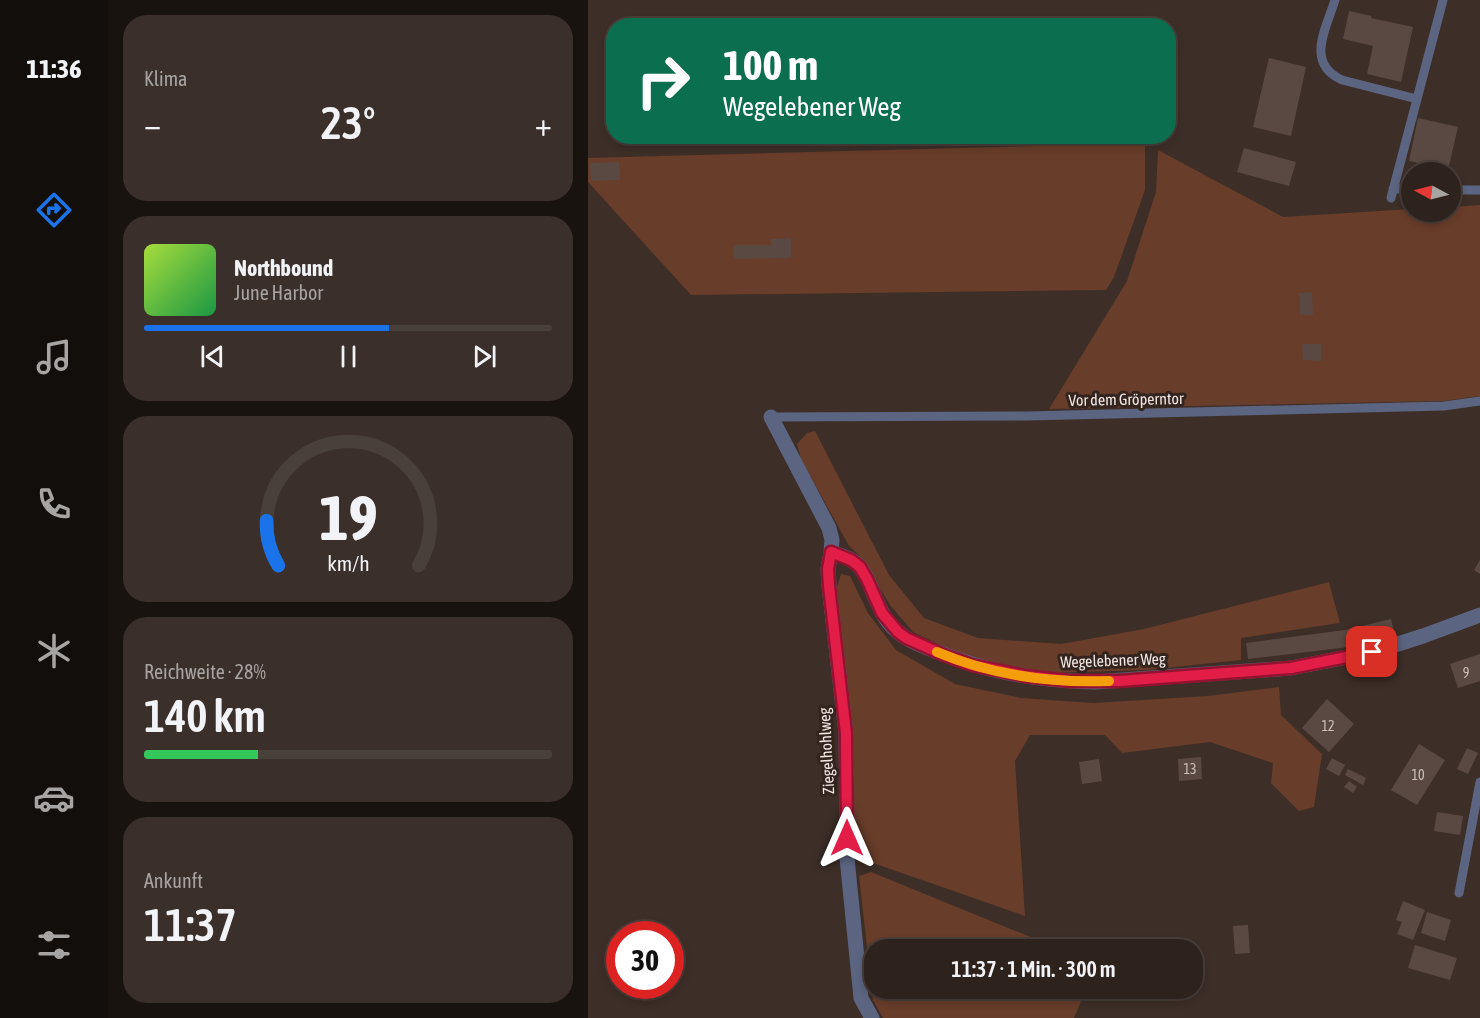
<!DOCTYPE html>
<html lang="de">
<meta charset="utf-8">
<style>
body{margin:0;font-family:"Asap Condensed",sans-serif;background:#3a2f2a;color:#f1f3f6;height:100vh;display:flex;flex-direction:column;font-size:22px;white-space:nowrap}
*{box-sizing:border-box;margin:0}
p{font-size:20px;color:#a7a4a4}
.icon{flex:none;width:33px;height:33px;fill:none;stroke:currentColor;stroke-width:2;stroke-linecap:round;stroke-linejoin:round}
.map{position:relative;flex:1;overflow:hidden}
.details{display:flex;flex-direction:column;gap:15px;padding:15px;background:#191310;width:480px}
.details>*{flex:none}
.guide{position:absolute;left:18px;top:18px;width:570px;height:126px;border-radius:24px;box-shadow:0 3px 9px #0003,0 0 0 2px #493f3b;background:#0b6e4f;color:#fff;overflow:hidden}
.needle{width:39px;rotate:277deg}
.tools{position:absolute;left:813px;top:162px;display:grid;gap:12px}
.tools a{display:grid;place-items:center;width:60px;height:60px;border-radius:50%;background:#2e221d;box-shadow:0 3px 9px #0003,0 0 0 2px #493f3b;font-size:30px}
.speed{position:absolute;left:18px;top:921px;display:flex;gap:12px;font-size:30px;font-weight:700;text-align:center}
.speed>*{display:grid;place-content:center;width:78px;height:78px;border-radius:50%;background:#2e221d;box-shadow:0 3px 9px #0003,0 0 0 2px #493f3b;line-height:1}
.speed .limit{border:9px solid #d22;background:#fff;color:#111}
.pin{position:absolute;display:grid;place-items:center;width:51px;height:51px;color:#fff;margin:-26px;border-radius:12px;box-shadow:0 3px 9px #0006}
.me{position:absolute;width:66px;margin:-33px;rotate:0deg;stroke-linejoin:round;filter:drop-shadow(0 0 4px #0008)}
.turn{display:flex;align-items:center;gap:21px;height:126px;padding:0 18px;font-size:27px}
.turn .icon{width:78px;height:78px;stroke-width:2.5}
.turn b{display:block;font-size:42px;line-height:51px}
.big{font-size:45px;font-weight:600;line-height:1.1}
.details .card{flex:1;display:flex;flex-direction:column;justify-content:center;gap:9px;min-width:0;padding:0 21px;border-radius:24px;background:#3a2f2a}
.details .dial{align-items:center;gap:0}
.dial svg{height:156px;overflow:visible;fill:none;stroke:#493f3b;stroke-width:7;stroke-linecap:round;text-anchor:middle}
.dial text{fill:#f1f3f6;stroke:none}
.song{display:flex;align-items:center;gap:18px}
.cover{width:72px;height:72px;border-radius:9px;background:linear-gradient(135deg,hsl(80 70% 55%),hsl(140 70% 35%))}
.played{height:6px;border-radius:3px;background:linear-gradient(90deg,#1a73e8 60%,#493f3b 60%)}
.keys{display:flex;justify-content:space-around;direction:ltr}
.heat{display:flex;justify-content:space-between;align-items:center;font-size:33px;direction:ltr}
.charge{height:9px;border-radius:4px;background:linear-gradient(90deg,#34c759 28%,#493f3b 0)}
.trip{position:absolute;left:276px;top:939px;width:339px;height:60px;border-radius:24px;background:#2e221d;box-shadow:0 3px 9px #0003,0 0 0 2px #493f3b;font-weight:600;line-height:60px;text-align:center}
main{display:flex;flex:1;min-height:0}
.tab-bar{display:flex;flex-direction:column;width:108px;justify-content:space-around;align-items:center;background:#120e0c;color:#a7a4a4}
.tab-bar .icon{width:42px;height:42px}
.tab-bar .selected{color:#1a73e8}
.tab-bar b{font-size:27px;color:#f1f3f6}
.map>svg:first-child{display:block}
.green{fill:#683d2a}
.building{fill:#5a4942}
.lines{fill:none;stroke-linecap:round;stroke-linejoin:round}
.service{stroke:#5b6480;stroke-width:9}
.minor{stroke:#5b6480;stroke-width:15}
.route-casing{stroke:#92132f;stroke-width:15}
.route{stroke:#e11d48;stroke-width:10}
.slow{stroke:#f59e0b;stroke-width:10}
.labels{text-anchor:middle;stroke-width:6;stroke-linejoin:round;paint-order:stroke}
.number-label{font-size:14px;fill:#cbc0bb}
.street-label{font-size:16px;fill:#f1e7e3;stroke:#33241e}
</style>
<main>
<nav class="tab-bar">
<b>11:36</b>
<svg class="icon selected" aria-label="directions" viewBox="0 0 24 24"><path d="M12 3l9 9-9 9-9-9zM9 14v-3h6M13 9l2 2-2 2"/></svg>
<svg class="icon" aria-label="music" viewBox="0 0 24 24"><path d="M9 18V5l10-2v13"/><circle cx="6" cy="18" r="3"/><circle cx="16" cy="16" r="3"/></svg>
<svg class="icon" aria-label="phone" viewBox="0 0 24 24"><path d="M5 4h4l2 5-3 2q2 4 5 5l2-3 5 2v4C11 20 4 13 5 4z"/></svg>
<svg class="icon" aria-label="climate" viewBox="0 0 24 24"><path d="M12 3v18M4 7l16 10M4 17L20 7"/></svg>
<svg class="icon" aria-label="car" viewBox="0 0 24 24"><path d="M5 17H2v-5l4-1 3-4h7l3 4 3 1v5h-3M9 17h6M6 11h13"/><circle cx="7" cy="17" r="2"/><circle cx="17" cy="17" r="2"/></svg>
<svg class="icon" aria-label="filters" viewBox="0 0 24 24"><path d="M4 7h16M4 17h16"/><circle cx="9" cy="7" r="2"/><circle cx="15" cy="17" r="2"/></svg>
</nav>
<section class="details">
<div class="card"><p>Klima</p>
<div class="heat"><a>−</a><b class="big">23°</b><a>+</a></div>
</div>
<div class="card">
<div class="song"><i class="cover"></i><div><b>Northbound</b><p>June Harbor</p></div></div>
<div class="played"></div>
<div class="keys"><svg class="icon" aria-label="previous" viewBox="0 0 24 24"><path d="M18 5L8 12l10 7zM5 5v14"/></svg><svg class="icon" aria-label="pause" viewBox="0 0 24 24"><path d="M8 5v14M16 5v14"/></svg><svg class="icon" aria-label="next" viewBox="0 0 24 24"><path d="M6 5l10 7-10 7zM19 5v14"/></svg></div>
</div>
<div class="card dial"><svg viewBox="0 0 100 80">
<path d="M14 69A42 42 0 1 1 86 69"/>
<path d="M14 69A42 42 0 0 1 8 46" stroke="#1a73e8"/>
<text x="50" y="56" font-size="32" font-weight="700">19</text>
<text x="50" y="72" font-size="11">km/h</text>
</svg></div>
<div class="card"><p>Reichweite · 28%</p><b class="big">140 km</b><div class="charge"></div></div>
<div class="card"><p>Ankunft</p><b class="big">11:37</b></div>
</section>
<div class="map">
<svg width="892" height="1018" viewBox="0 0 892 1018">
<rect width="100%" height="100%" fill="#3d2e27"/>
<path class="green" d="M557 143V190L526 277 518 290 103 295 0 182V158Z
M570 150 695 217 823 209 824 212H862L863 207 892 205V396L855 401 461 409 539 281 568 192Z
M227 431 301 575 336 618 390 638 473 644 556 629 741 582 752 623 653 638V660L558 670 458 673 381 659 325 632 302 605 273 557 261 546 213 459 209 444 219 433Z
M253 574 262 576 280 613 308 650 367 684 433 698 505 703 620 696 691 687 693 715 734 754 726 807 711 811 683 783 685 763 622 742 534 753 517 735H442L427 761 437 916 285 863 272 856 267 845 254 645 250 612 249 587Z
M283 872 472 949 286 950V988L498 989 486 1018H295L285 1000 271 876Z"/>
<path class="building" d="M761 11 784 16 783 18 825 27 813 82 779 74 785 46 755 39Z
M681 58 718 67 703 136 665 127Z
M830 118 870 127 860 170 821 161Z
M656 148 708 162 701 186 649 172Z
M31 162 32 180 3 181 2 163Z
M203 238V258L146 259 145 245H183V239Z
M724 292 725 315H712L711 293Z
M714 344H733V361L715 360Z
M892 560V574L886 570Z
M803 619 807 636 761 647 660 659 658 643 757 630Z
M892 654V681L870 688 862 664Z
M739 699 766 724 741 752 714 728Z
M831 744 857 760 829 805 803 790Z
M879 748 890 753 880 774 869 769Z
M613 757 614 779 591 781 590 759Z
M744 758 757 765 751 776 738 769Z
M511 759 514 781 494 784 491 762Z
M760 769 778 778 775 785 757 775Z
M761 781 769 787 765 793 756 787Z
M849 812 875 816 872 835 846 831Z
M815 901 837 910 825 940 809 934 814 922 808 920Z
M839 912 863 920 857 941 833 933Z
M660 925 662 953 647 954 645 926Z
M580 945V950H554V947Z
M827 945 869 958 862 980 820 968Z"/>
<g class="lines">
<path class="service" d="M747 0C738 29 717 63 754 80L829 99
M805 189H824
M862 190H892
M803 198 855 0
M183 417 439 416 856 406 892 401
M871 893 892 782"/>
<path class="minor" d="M183 417 241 528 244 540 243 552C251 555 261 557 268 563 283 576 287 607 301 623 313 638 329 644 347 651 398 672 452 681 507 682L703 668 785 652 835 636 892 615
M243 552 240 569 241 586 258 733 259 858 273 998 284 1018"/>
</g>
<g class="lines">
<g class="route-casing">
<path id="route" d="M259 838 258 733 241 586 240 569 243 552 263 560 272 567 279 579 294 613 310 632 318 638 356 655 384 665 437 676 482 681H531L703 668 784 652"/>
</g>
<use href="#route" class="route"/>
<path class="slow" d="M349 652C403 675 463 683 521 681"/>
</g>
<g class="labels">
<g class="number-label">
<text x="878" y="678">9</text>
<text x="740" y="731">12</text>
<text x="602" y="774">13</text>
<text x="830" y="780">10</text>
</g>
<g class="street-label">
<text transform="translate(538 399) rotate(-1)" y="6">Vor dem Gröperntor</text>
<text transform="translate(525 660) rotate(-2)" y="6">Wegelebener Weg</text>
<text transform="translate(238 751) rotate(-93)" y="6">Ziegelhohlweg</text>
</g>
</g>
</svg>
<div class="tools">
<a><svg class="needle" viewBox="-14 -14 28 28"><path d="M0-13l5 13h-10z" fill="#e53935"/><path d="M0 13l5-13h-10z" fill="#a7a4a4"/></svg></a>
</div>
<div class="speed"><div class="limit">30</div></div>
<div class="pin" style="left:784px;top:652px;background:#d93025"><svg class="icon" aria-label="arrive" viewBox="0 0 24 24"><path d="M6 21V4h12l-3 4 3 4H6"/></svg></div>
<svg class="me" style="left:259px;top:838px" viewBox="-20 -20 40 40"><path d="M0-17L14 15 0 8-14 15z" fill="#e11d48" stroke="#fff" stroke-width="4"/></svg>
<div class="trip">11:37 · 1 Min. · 300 m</div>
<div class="guide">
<div class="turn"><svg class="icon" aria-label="right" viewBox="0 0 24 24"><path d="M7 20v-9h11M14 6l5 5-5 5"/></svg><div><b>100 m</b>Wegelebener Weg</div></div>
</div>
</div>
</main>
